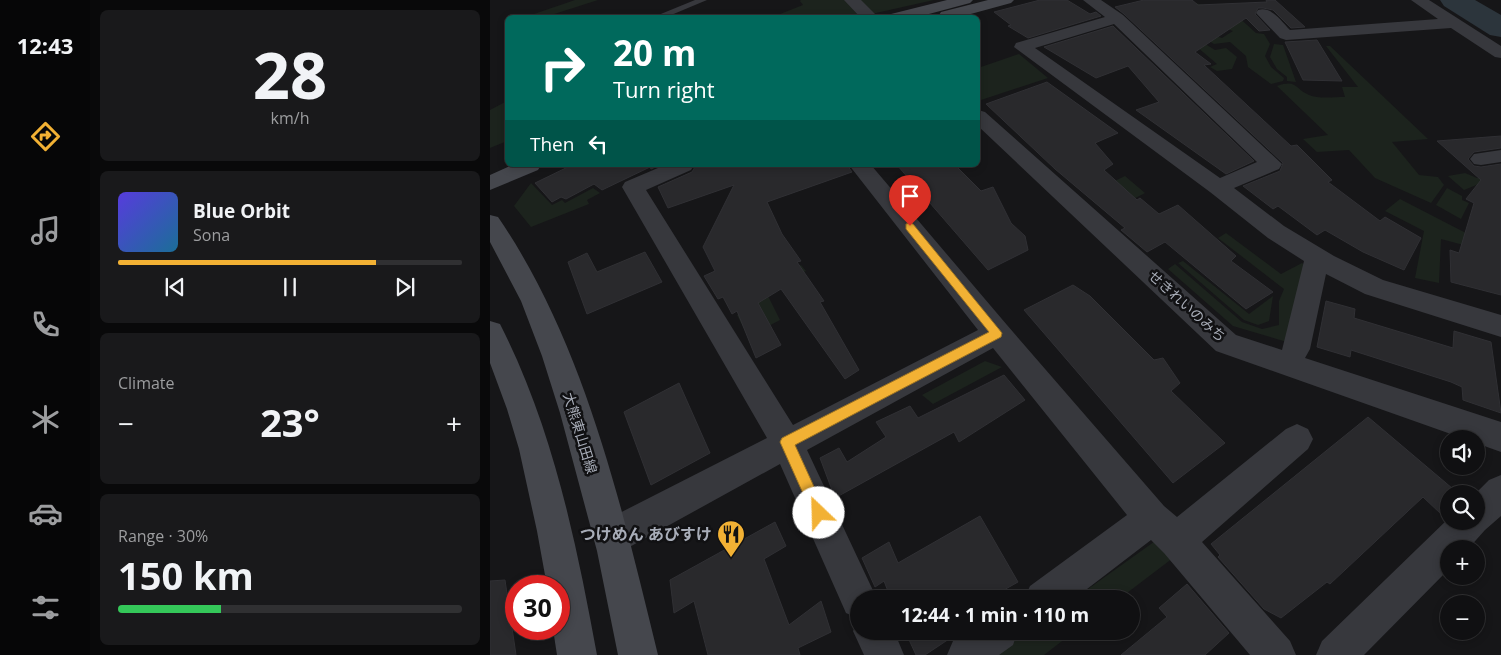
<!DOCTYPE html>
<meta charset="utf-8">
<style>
body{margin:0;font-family:"Open Sans","Noto Sans JP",sans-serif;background:#19191b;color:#f1f3f6;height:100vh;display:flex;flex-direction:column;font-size:19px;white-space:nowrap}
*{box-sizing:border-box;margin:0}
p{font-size:16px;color:#9c9d9f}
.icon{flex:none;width:28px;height:28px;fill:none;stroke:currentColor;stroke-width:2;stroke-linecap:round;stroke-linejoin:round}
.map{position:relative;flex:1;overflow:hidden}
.panel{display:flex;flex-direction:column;gap:10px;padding:10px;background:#09090a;width:400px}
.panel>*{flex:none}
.banner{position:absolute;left:15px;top:15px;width:475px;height:152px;border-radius:8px;box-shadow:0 2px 8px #0003,0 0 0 1px #303032;background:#00695c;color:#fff;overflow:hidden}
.buttons{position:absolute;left:950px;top:430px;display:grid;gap:10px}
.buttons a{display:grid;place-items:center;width:45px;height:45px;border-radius:50%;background:#101012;box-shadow:0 2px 8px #0003,0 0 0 1px #303032;font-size:25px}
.speed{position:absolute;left:15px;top:575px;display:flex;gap:10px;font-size:25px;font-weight:700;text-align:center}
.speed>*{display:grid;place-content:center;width:65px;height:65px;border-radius:50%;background:#101012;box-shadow:0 2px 8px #0003,0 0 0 1px #303032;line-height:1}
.speed .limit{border:8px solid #d22;background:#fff;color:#111}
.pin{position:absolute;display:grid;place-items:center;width:42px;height:42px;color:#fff;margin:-51px -21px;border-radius:50% 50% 50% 0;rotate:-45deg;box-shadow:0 0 5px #0007}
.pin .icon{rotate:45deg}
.me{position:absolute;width:55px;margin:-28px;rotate:336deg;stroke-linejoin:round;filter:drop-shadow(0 0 4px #0008)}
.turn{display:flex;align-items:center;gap:18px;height:105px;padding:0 25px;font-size:22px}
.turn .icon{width:65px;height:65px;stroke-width:2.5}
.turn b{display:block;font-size:35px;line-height:42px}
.then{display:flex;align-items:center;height:48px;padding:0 25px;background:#0003;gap:10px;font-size:19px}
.big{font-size:38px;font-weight:700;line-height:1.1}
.panel .widget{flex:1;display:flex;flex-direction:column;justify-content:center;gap:8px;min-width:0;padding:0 18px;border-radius:8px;background:#19191b}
.panel .dial{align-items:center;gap:0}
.dial b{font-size:65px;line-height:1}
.song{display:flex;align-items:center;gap:15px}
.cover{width:60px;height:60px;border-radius:8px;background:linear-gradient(135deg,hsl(250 70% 55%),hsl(200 70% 35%))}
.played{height:5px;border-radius:2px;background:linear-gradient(90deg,#f2b134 75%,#303032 75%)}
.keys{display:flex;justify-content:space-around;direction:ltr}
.heat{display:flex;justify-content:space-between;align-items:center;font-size:28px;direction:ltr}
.charge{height:8px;border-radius:4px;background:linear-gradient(90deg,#34c759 30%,#303032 0)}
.trip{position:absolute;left:360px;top:590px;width:290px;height:50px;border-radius:25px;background:#101012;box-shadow:0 2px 8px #0003,0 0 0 1px #303032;font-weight:700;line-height:50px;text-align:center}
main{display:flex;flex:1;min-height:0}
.dock{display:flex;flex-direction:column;width:90px;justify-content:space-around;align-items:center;background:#060607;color:#9c9d9f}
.dock .icon{width:35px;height:35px}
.dock .active{color:#f2b134}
.dock b{font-size:22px;color:#f1f3f6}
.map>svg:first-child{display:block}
.green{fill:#1c231d}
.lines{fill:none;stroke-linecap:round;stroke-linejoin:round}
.river{fill:#2c353c;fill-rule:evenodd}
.building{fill:#29292c;stroke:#303034}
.lane{fill:#37383d;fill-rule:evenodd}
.street{fill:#37383d;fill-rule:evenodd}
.secondary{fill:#45474d;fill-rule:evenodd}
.route{fill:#f2b134;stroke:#9d7322}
.labels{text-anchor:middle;stroke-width:5;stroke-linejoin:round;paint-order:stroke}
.street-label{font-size:14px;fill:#a8adb8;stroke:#111113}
.near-poi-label{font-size:16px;font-weight:bold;fill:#a8adb8;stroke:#111113;text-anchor:end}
</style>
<main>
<nav class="dock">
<b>12:43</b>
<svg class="icon active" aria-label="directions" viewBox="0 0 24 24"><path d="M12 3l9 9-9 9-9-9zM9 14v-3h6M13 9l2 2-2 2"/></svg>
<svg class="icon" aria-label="music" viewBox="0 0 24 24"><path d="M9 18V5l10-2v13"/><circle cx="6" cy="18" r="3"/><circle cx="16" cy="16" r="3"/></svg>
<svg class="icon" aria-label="phone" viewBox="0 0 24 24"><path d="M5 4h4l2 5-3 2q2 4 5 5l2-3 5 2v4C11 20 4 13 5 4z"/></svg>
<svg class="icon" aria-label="climate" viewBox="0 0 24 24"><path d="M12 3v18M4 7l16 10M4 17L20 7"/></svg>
<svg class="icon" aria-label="car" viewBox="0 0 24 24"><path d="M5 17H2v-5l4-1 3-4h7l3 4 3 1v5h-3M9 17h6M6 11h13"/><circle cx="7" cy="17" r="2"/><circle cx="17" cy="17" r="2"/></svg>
<svg class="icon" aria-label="filters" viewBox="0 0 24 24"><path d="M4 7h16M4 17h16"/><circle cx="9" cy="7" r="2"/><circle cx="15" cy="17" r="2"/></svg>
</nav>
<section class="panel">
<div class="widget dial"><b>28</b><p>km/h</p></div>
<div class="widget">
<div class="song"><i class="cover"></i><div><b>Blue Orbit</b><p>Sona</p></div></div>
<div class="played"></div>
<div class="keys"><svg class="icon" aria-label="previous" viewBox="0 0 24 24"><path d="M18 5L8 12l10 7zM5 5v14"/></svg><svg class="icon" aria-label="pause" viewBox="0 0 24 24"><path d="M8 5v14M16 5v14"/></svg><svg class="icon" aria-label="next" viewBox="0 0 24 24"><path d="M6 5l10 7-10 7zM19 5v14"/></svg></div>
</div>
<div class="widget"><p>Climate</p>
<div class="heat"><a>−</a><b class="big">23°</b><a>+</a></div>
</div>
<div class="widget"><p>Range · 30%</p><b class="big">150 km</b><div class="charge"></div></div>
</section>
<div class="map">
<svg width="1011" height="655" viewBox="0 0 1011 655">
<rect width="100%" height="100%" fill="#161618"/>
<path class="green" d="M85 0H108L55 17H49L44 14Z
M311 0H444L368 17 280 18 313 5 310 1Z
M705 3 732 9 702 17 699 34 725 50 736 48 747 57 742 69 727 71 720 67 727 64 686 29 688 15 683 9Z
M746 15 766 33 774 34 780 44 775 56 781 67 794 78 793 81 781 84 758 67 756 56 740 42 724 44 711 36V32L732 38 743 31 719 22Z
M784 44 793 45 806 82 797 81V77L787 69 780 57Z
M836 46H840L938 139 902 142 929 175 948 177 954 185 941 203 885 178 859 150 827 152 813 139 838 135 787 86C808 79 804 89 819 95 828 99 844 97 855 97L852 87H868Z
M529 54 558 78 488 101V68Z
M17 101V141L0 148V110Z
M975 173 987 178 1011 175 974 190 958 176Z
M635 176 655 193 617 213 596 195Z
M41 183 62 205 72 200 75 203 103 188 110 193 97 200 99 204 41 227 24 206Z
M957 188 972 196V200L979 203 971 219 946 205Z
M910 199 1003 247 1011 255 951 239 949 283 925 278 934 231 895 211Z
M736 233 791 274 812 263 816 266 797 342 743 326 678 269 685 264 752 322 772 329 789 325V301L794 289 728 238Z
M693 261 759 314 783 296 779 321 768 325 754 320 688 263Z
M311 265 316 271 275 290 290 320 258 337 247 315 269 305 260 289Z
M495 361 512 367 443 404 432 395Z
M668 539 683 558 629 599H584Z
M539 631H585L554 655H505Z"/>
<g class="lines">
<path class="river" d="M950 0H985L1011 15V37L1000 35 954 6Z"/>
</g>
<path class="building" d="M550 0H577L600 14 606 12 611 16 538 38 518 26 521 25 504 12Z
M654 0H702L708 5 777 2 776 0H785L815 27 801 28 783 10 773 8H768L765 14 780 30 769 31 756 18 705 52 721 64 714 65 801 146 807 145 842 180 838 182 890 221 895 217 931 238 914 270 873 252 835 230 827 235 788 206 783 209 753 186 790 171 793 163 634 14 625 7Z
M623 26 764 161 736 174 646 110 669 102 638 66 606 78 554 47Z
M827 40 852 81 813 80 795 42Z
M557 82 628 133 605 143 623 164 614 170 647 200 650 198 669 214 688 205 746 256 741 261 783 292 756 309 675 242 657 252 631 230 635 228 565 169 496 104Z
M1011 136V148L984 152 978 159 984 166 991 167 1011 164V295L961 282 960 250 969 253 984 203 976 199 991 180 947 141Z
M82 165H170L161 169 160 167 112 190 104 184 76 199 71 197 62 202 45 183Z
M206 165H357L362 172 277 202 292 234 311 261 307 262 334 301 330 302 369 370 355 379 291 289 268 303 291 345 266 358 247 311 242 314 233 297 228 299 214 276 225 271 213 247 244 185 178 208 168 187 202 172Z
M407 165H465L491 191 503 187 521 223 535 236 538 250 498 270Z
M155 252 172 282 97 314 78 262 97 253 107 272Z
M583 285 600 296 664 360 673 358 690 383 681 391 735 443 683 483 534 310Z
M836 301 865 309 864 318 963 348 964 331 1001 342 1011 413 973 400 972 387 961 382 861 350 860 357 827 347Z
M514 375 535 400 469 442 464 432 345 498 330 458 349 448 357 462 396 437 386 422 420 406 428 418Z
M189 383 220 453 161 485 134 412Z
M878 417 969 494H959V506L951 514 933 497 840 584 837 582 791 618 774 609 728 557 730 555 721 544Z
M490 516 528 582 498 599H401L394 581 385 587 372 558 399 542 408 563Z
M285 522 296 546 274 559 299 625 331 601 341 632 308 648 310 655H218L204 601 184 613 180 580Z
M15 580 26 655H0V581Z
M697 584 739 633 715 655H631L677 617 669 608Z
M415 631H471L435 655H426Z"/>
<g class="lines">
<path class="lane" d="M205 0H217L174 18H161Z"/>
<path class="street" d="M354 0H371L389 18H371Z
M593 0H611L633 15 792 164 789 169 744 188 794 226 844 256 893 280 1011 315V337L875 294 836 274 820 349 815 358 1011 422V452L986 443V439H975L726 351 488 126V110L495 112 746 335 792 350 814 261 778 238 720 192 524 47 526 43 615 17ZM624 24 767 162 730 178 545 48Z
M921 0H939L1011 46V58L1005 57 961 28 796 40 790 38 766 13 768 10C782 6 791 21 800 30L948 19Z
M1011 150V162L991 165 984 164 980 159 984 154Z
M175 165H204L201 170 156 190 303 425 488 330 359 165H381L517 325 674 506 687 517 796 429 807 424 818 429 823 439 818 449 712 542 800 641 806 655H760L674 553 661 540 584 599H534L540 586 637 515 503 348 317 450 387 599H369V631H404L414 655H374L363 631 369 619 356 613 290 464 134 550 121 555 108 550 103 537 108 524 277 438 132 187 135 182Z
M1011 475V516L995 530 978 549H959V569L874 655H826L832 641 959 518V521H986V494H985L999 480Z
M476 631H528L523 645 509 655H457L463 641Z"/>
<path class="secondary" d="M457 0H483L480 3 424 18H395L397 15Z
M498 0H524L521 3 466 18H451L449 15 451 12Z
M22 165H51L48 170 0 190V175Z
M0 215 8 217C95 344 132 508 168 655H128L107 551 70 413 52 356 31 301 0 242Z
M0 321 10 324C63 428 86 541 107 655H67L63 629H69V586H57L47 531 29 449 17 409 0 363Z"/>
</g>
<path class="route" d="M420 223 423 224 512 333 511 337 305 445 336 513 334 518 329 520 324 518 290 442 292 438 499 332 416 229V224Z"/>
<defs>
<g id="restaurant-pin" transform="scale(1.4375)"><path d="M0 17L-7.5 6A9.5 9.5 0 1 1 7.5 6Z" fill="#f2b134" stroke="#111113"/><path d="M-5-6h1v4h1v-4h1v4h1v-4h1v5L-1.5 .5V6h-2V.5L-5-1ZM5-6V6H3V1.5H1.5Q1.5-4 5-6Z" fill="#111"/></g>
</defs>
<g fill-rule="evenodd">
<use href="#restaurant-pin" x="241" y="534"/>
</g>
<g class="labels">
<g class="street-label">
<text transform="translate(697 306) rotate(42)" y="5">せきれいのみち</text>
<text transform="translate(90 433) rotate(73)" y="5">大熊東山田線</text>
</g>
<g class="near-poi-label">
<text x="222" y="540">つけめん あびすけ</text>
</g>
</g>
</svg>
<div class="buttons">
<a><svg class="icon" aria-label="sound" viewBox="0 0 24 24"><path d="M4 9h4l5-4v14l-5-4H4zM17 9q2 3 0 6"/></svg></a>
<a><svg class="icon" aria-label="search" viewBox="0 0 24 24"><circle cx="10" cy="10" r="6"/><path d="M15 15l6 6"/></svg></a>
<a>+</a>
<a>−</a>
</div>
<div class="speed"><div class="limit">30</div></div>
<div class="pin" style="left:420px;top:226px;background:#d93025"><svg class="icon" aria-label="arrive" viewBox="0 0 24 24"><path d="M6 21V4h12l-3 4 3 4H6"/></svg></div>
<svg class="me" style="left:329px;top:513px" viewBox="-20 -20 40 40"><circle r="19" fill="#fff"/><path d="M0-13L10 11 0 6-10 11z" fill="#f2b134"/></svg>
<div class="trip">12:44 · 1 min · 110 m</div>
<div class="banner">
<div class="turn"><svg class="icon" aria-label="right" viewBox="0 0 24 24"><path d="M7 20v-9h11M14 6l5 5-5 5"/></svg><div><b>20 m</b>Turn right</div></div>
<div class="then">Then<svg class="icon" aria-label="left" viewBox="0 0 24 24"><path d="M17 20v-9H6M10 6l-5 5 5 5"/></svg></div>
</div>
</div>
</main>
